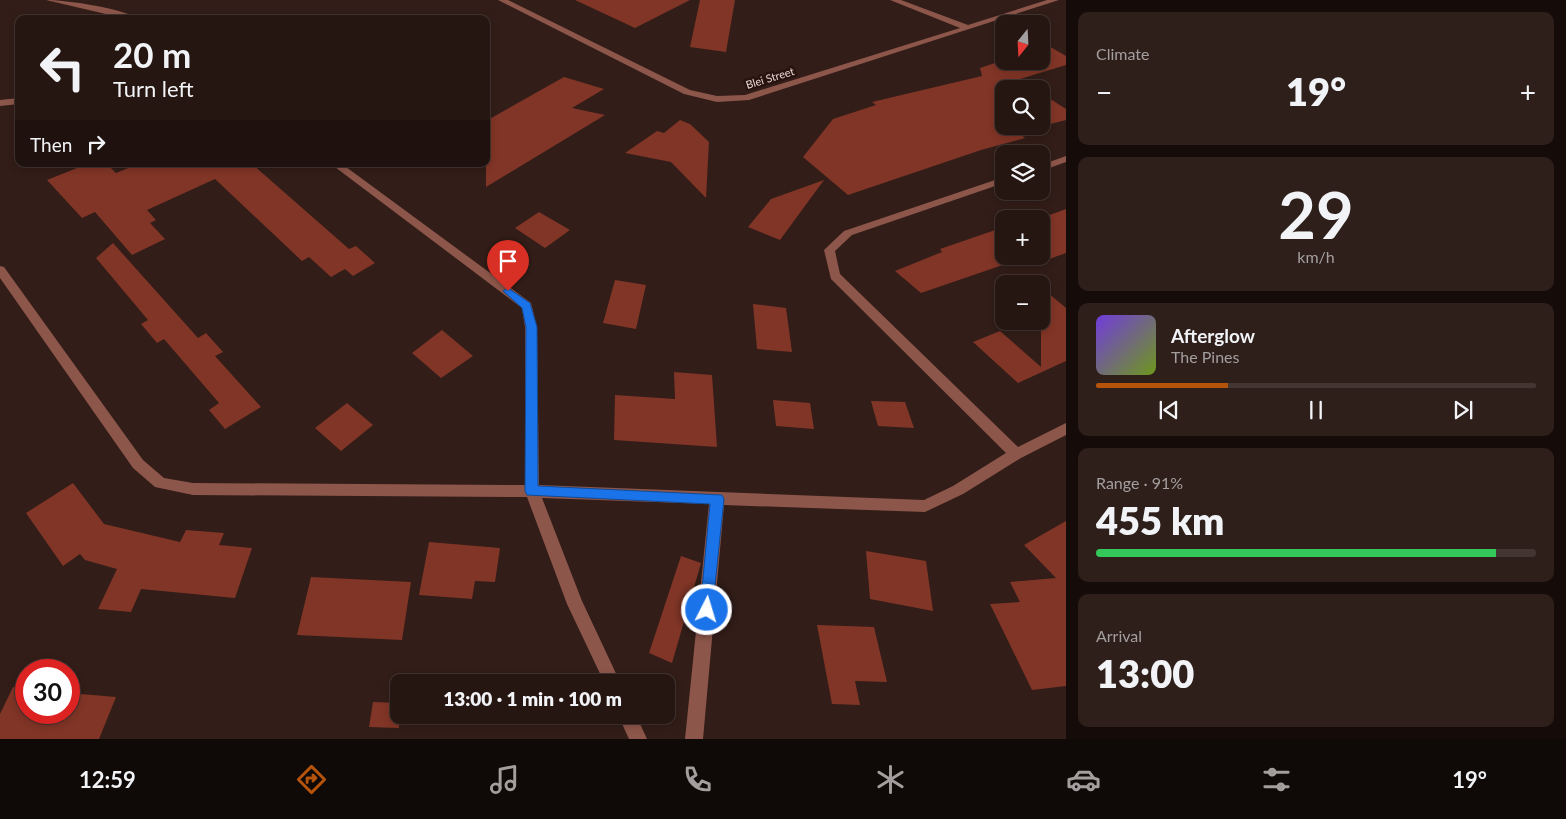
<!DOCTYPE html>
<meta charset="utf-8">
<style>
body{margin:0;font-family:Lato,sans-serif;background:#2e1f1b;color:#f1f3f6;height:100vh;display:flex;flex-direction:column;font-size:19px;white-space:nowrap}
*{box-sizing:border-box;margin:0}
p{font-size:16px;color:#a49f9f}
.icon{flex:none;width:28px;height:28px;fill:none;stroke:currentColor;stroke-width:2;stroke-linecap:round;stroke-linejoin:round}
.map{position:relative;flex:1;overflow:hidden}
.drawer{display:flex;flex-direction:column;gap:12px;padding:12px;background:#150c0a;width:500px}
.drawer>*{flex:none}
.banner{position:absolute;left:15px;top:15px;width:475px;height:152px;border-radius:10px;box-shadow:0 2px 8px #0003,0 0 0 1px #423532;background:#261612;color:#f1f3f6;overflow:hidden}
.needle{width:32px;rotate:198deg}
.tools{position:absolute;left:995px;top:15px;display:grid;gap:10px}
.tools a{display:grid;place-items:center;width:55px;height:55px;border-radius:10px;background:#261612;box-shadow:0 2px 8px #0003,0 0 0 1px #423532;font-size:25px}
.speed{position:absolute;left:15px;top:659px;display:flex;gap:10px;font-size:25px;font-weight:700;text-align:center}
.speed>*{display:grid;place-content:center;width:65px;height:65px;border-radius:50%;background:#261612;box-shadow:0 2px 8px #0003,0 0 0 1px #423532;line-height:1}
.speed .limit{border:8px solid #d22;background:#fff;color:#111}
.pin{position:absolute;display:grid;place-items:center;width:42px;height:42px;color:#fff;margin:-51px -21px;border-radius:50% 50% 50% 0;rotate:-45deg;box-shadow:0 0 5px #0007}
.pin .icon{rotate:45deg}
.me{position:absolute;width:55px;margin:-28px;rotate:5deg;stroke-linejoin:round;filter:drop-shadow(0 0 4px #0008)}
.turn{display:flex;align-items:center;gap:18px;height:105px;padding:0 15px;font-size:22px}
.turn .icon{width:65px;height:65px;stroke-width:2.5}
.turn b{display:block;font-size:35px;line-height:42px}
.then{display:flex;align-items:center;height:48px;padding:0 15px;background:#0003;gap:10px;font-size:19px}
.big{font-size:38px;font-weight:800;line-height:1.1}
.drawer .widget{flex:1;display:flex;flex-direction:column;justify-content:center;gap:8px;min-width:0;padding:0 18px;border-radius:10px;background:#2e1f1b}
.drawer .dial{align-items:center;gap:0}
.dial b{font-size:65px;line-height:1}
.song{display:flex;align-items:center;gap:15px}
.cover{width:60px;height:60px;border-radius:8px;background:linear-gradient(135deg,hsl(260 70% 55%),hsl(80 70% 35%))}
.played{height:5px;border-radius:2px;background:linear-gradient(90deg,#b45309 30%,#423532 30%)}
.keys{display:flex;justify-content:space-around;direction:ltr}
.heat{display:flex;justify-content:space-between;align-items:center;font-size:28px;direction:ltr}
.charge{height:8px;border-radius:4px;background:linear-gradient(90deg,#34c759 91%,#423532 0)}
.trip{position:absolute;left:390px;top:674px;width:285px;height:50px;border-radius:10px;background:#261612;box-shadow:0 2px 8px #0003,0 0 0 1px #423532;font-weight:800;line-height:50px;text-align:center}
.menu{display:flex;height:80px;justify-content:space-around;align-items:center;background:#0f0907;color:#a49f9f}
.menu .icon{width:35px;height:35px}
.menu .on{color:#b45309}
.menu b{font-size:22px;color:#f1f3f6}
main{display:flex;flex:1;min-height:0}
.map>svg:first-child{display:block}
.building{fill:#813526}
.lines{fill:none;stroke-linecap:round;stroke-linejoin:round}
.minor{fill:#8d564a;fill-rule:evenodd}
.route{fill:#1a73e8;stroke:#114b97}
.labels{text-anchor:middle;stroke-width:5;stroke-linejoin:round;paint-order:stroke}
.far-street-label{font-size:11px;fill:#e8d8d5;stroke:#28130f}
</style>
<main>
<div class="map">
<svg width="1066" height="739" viewBox="0 0 1066 739">
<rect width="100%" height="100%" fill="#321d18"/>
<path class="building" d="M575 0H690L635 28Z
M700 0H735L726 52 690 47Z
M1047 45 1066 56V65L1020 79 1034 89H1004V126H1041V93L1066 109V120L1018 132 1025 138 981 150 848 195 803 157 833 119 876 105 872 102 982 76 980 68 1004 60 1041 61V47Z
M564 77 604 89 572 108 605 115 486 187V121Z
M680 120 690 124 709 142 706 198 671 162 625 153 657 131 664 133Z
M87 164H107L116 173 138 164H252L349 249 356 246 375 263 353 276 345 269 331 277 309 257 302 261 215 179 147 210 156 220 150 223 165 239 132 255 95 212 82 218 47 180Z
M824 180 780 240 748 227 771 199Z
M1066 209V253L1041 262V219H1039Z
M539 212 570 230 545 248 515 228Z
M1004 227V256H1029L921 293 895 271 942 252 940 249Z
M113 243 198 338 206 333 223 352 215 356 261 407 225 429 209 410 219 403 164 339 157 343 141 324 148 320 96 258Z
M615 280 646 285 636 329 603 323Z
M1041 287 1066 308V361L1018 383 973 342 1000 331 1041 367Z
M753 304 786 308 792 352 757 349Z
M442 330 473 356 441 378 412 353Z
M674 372 712 375 717 447 614 440 615 395 675 399Z
M773 400 810 403 814 429 776 426Z
M871 401 905 402 914 428 878 426Z
M347 403 373 425 341 451 315 428Z
M73 483 104 524 180 542 186 530 224 533 219 545 252 548 235 598 141 589 131 612 98 609 117 569 85 560 80 554 63 566 26 513Z
M1066 521V686L1032 690 990 604 1020 602 1010 582 1056 578 1024 545Z
M429 542 500 548 495 582 475 581 472 599 419 595Z
M866 551 926 561 933 611 870 599Z
M681 556 701 563 672 663 649 653Z
M311 577 411 582 402 640 297 635Z
M817 625 874 627 887 682 855 681 860 705 832 704Z
M13 687 26 688V712H69V693L116 697 99 739H0V714Z
M373 702 399 703V728L369 727Z"/>
<g class="lines">
<path class="minor" d="M46 0C65 0 124 8 138 19H127Z
M498 0H508L690 90 717 96 745 95 960 28 890 0H901L968 25 1047 0H1059L749 100 717 102 684 94Z
M19 98V104L0 106V100Z
M1066 156V162L1041 171V165Z
M331 164H342L531 303 537 327 539 485 924 500 953 486 1006 453 831 279 824 250 844 231 1004 177V183L852 235 835 251 840 274 1018 447 1066 423V435L1021 458 963 494 925 512 724 505 703 739H685L709 504 542 498 582 601 620 682H604L567 604 527 497 193 495 155 487 133 468 0 278V266L4 267 143 460 164 478 193 483 525 485V327L522 308Z
M618 715H636L647 739H629Z"/>
</g>
<path class="route" d="M508 288 530 303 537 327 538 486 722 495 724 499 712 614 707 617 702 614 700 610 710 504 527 495 525 491 526 327 522 308 503 291Z"/>
<g class="labels">
<g class="far-street-label">
<text transform="translate(770 78) rotate(-17)" y="4">Blei Street</text>
</g>
</g>
</svg>
<div class="tools">
<a><svg class="needle" viewBox="-14 -14 28 28"><path d="M0-13l5 13h-10z" fill="#e53935"/><path d="M0 13l5-13h-10z" fill="#a49f9f"/></svg></a>
<a><svg class="icon" aria-label="search" viewBox="0 0 24 24"><circle cx="10" cy="10" r="6"/><path d="M15 15l6 6"/></svg></a>
<a><svg class="icon" aria-label="layers" viewBox="0 0 24 24"><path d="M12 4l9 5-9 5-9-5zM3 14l9 5 9-5"/></svg></a>
<a>+</a>
<a>−</a>
</div>
<div class="speed"><div class="limit">30</div></div>
<div class="pin" style="left:508px;top:291px;background:#d93025"><svg class="icon" aria-label="arrive" viewBox="0 0 24 24"><path d="M6 21V4h12l-3 4 3 4H6"/></svg></div>
<svg class="me" style="left:707px;top:610px" viewBox="-20 -20 40 40"><circle r="17" fill="#1a73e8" stroke="#fff" stroke-width="3"/><path d="M0-11L8 9 0 5-8 9z" fill="#fff"/></svg>
<div class="trip">13:00 · 1 min · 100 m</div>
<div class="banner">
<div class="turn"><svg class="icon" aria-label="left" viewBox="0 0 24 24"><path d="M17 20v-9H6M10 6l-5 5 5 5"/></svg><div><b>20 m</b>Turn left</div></div>
<div class="then">Then<svg class="icon" aria-label="right" viewBox="0 0 24 24"><path d="M7 20v-9h11M14 6l5 5-5 5"/></svg></div>
</div>
</div>
<section class="drawer">
<div class="widget"><p>Climate</p>
<div class="heat"><a>−</a><b class="big">19°</b><a>+</a></div>
</div>
<div class="widget dial"><b>29</b><p>km/h</p></div>
<div class="widget">
<div class="song"><i class="cover"></i><div><b>Afterglow</b><p>The Pines</p></div></div>
<div class="played"></div>
<div class="keys"><svg class="icon" aria-label="previous" viewBox="0 0 24 24"><path d="M18 5L8 12l10 7zM5 5v14"/></svg><svg class="icon" aria-label="pause" viewBox="0 0 24 24"><path d="M8 5v14M16 5v14"/></svg><svg class="icon" aria-label="next" viewBox="0 0 24 24"><path d="M6 5l10 7-10 7zM19 5v14"/></svg></div>
</div>
<div class="widget"><p>Range · 91%</p><b class="big">455 km</b><div class="charge"></div></div>
<div class="widget"><p>Arrival</p><b class="big">13:00</b></div>
</section>
</main>
<nav class="menu">
<b>12:59</b>
<svg class="icon on" aria-label="directions" viewBox="0 0 24 24"><path d="M12 3l9 9-9 9-9-9zM9 14v-3h6M13 9l2 2-2 2"/></svg>
<svg class="icon" aria-label="music" viewBox="0 0 24 24"><path d="M9 18V5l10-2v13"/><circle cx="6" cy="18" r="3"/><circle cx="16" cy="16" r="3"/></svg>
<svg class="icon" aria-label="phone" viewBox="0 0 24 24"><path d="M5 4h4l2 5-3 2q2 4 5 5l2-3 5 2v4C11 20 4 13 5 4z"/></svg>
<svg class="icon" aria-label="climate" viewBox="0 0 24 24"><path d="M12 3v18M4 7l16 10M4 17L20 7"/></svg>
<svg class="icon" aria-label="car" viewBox="0 0 24 24"><path d="M5 17H2v-5l4-1 3-4h7l3 4 3 1v5h-3M9 17h6M6 11h13"/><circle cx="7" cy="17" r="2"/><circle cx="17" cy="17" r="2"/></svg>
<svg class="icon" aria-label="filters" viewBox="0 0 24 24"><path d="M4 7h16M4 17h16"/><circle cx="9" cy="7" r="2"/><circle cx="15" cy="17" r="2"/></svg>
<b>19°</b>
</nav>
